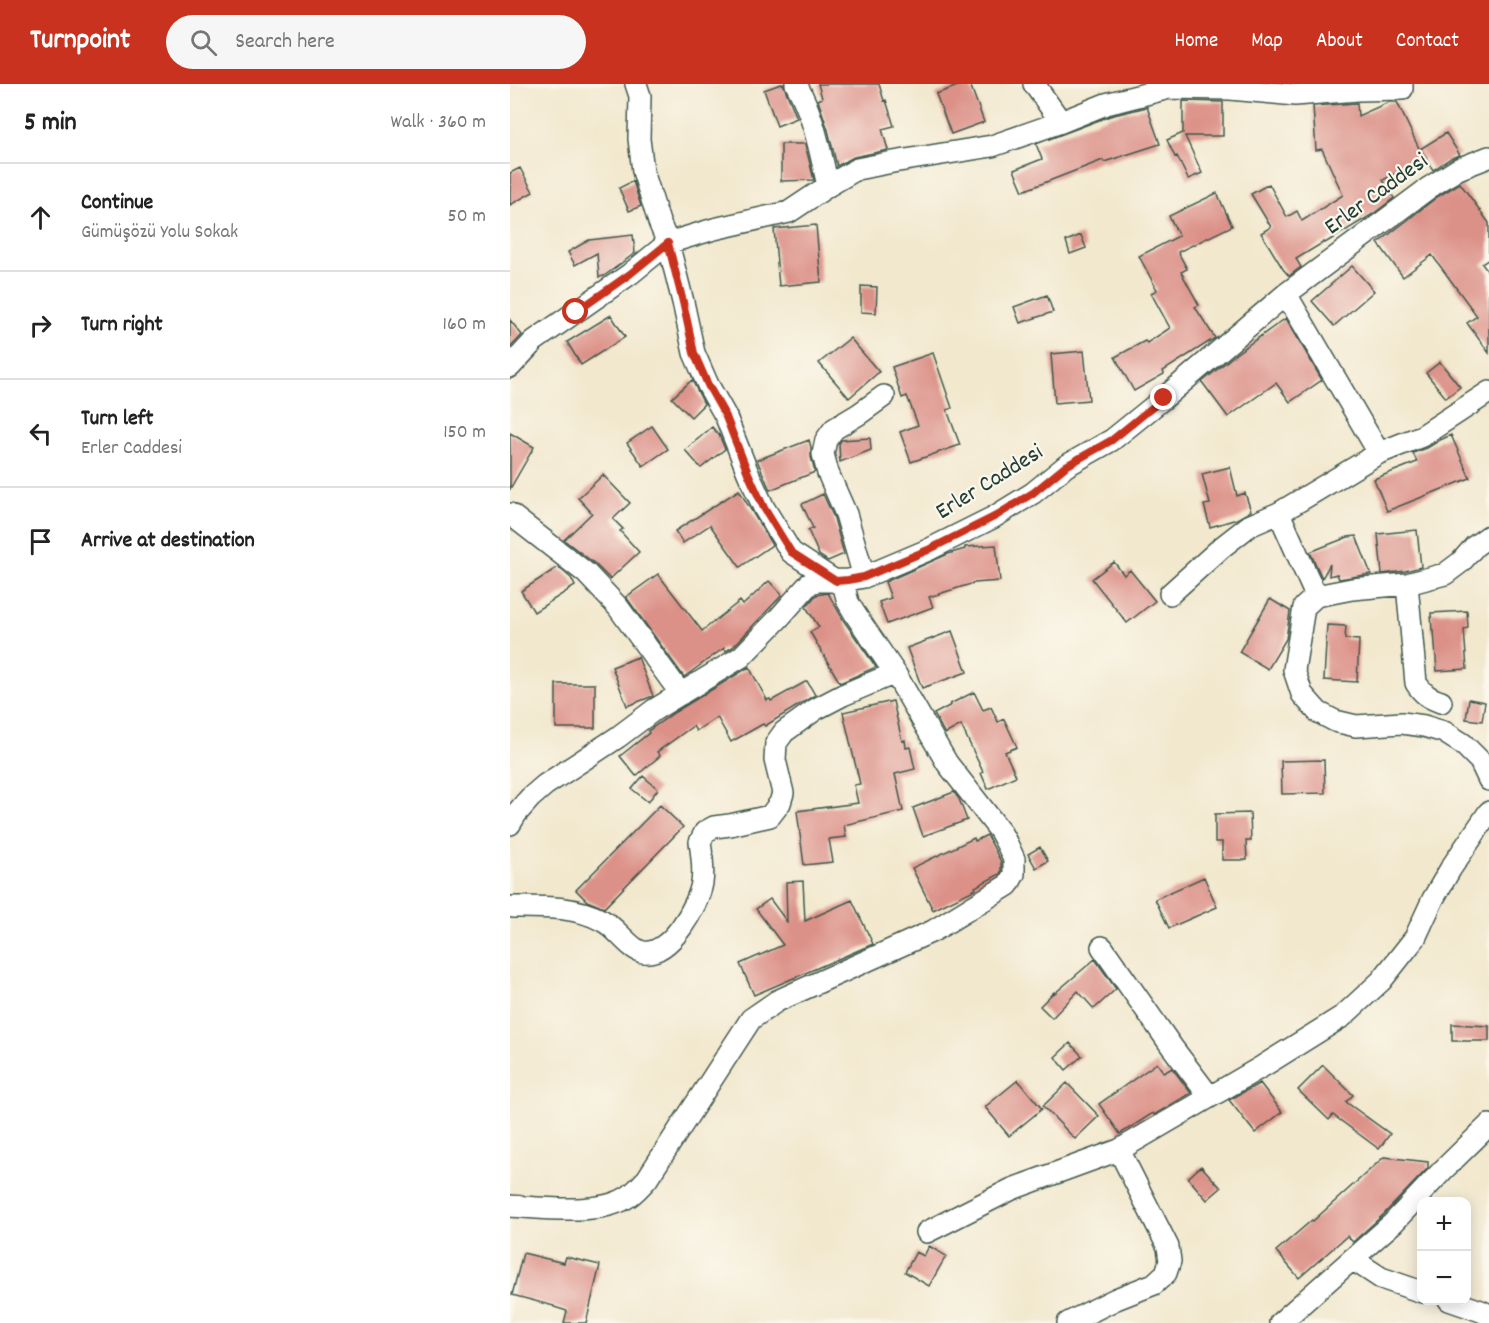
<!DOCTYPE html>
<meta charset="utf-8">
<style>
body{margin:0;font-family:Dekko,sans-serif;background:#f6f6f6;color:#222}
.controls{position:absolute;right:18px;bottom:18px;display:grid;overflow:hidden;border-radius:12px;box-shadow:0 3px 15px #0003}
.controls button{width:54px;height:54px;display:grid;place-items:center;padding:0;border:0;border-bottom:2px solid #e0e0e0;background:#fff;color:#222;font:30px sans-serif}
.stop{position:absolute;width:18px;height:18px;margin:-14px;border:4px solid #c8321e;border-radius:50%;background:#fff}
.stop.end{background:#c8321e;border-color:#fff;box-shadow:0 2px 6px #0008}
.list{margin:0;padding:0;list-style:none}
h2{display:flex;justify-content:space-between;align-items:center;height:78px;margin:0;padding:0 24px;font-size:26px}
h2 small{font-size:20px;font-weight:400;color:#767676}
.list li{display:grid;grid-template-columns:39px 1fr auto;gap:18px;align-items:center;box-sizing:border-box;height:108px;padding:0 24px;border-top:2px solid #e0e0e0}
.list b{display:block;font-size:22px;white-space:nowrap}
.list p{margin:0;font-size:20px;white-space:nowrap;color:#767676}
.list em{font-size:20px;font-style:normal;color:#767676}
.icon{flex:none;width:33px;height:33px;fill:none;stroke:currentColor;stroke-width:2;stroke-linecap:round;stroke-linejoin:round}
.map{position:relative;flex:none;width:979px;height:1239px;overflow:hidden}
header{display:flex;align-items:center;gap:36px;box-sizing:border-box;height:84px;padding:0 30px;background:#c8321e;color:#fff}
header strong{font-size:28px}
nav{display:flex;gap:33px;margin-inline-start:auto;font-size:21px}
.search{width:420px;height:54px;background:#f6f6f6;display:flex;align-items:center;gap:15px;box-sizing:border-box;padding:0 21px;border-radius:33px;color:#767676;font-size:22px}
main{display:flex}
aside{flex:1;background:#fff}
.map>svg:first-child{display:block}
.building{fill:#dc9188}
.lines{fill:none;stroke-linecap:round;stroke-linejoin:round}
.minor-casing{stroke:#3f574b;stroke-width:24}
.minor{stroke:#fff;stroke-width:21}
.route{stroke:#c8321e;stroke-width:8}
.labels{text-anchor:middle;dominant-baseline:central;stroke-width:4.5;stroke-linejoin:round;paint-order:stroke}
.street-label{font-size:24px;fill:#1f3d34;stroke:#fbf7ec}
</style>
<header>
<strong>Turnpoint</strong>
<div class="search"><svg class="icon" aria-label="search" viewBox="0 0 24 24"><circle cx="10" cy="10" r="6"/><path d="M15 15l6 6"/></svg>Search here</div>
<nav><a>Home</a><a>Map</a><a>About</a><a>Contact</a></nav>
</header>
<main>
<aside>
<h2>5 min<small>Walk · 360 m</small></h2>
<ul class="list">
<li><svg class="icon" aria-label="ahead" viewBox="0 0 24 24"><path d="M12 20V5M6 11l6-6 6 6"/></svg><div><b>Continue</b><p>Gümüşözü Yolu Sokak</p></div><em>50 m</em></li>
<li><svg class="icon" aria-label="right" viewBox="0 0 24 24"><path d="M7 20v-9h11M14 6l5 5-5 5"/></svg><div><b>Turn right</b></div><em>160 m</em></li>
<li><svg class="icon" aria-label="left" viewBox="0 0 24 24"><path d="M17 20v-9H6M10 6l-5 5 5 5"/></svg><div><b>Turn left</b><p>Erler Caddesi</p></div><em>150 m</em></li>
<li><svg class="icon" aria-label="arrive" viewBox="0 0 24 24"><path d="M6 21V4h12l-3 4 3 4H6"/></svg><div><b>Arrive at destination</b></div></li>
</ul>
</aside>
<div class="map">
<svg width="979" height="1239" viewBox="0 0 979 1239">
<rect width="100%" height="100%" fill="#fbf7ec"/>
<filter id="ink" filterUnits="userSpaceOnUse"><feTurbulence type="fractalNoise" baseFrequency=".0167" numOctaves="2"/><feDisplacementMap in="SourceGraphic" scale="12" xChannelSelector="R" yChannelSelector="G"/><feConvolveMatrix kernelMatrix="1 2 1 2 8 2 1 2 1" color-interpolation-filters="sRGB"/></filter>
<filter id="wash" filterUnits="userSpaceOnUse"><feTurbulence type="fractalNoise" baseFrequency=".008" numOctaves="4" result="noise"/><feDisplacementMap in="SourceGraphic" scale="24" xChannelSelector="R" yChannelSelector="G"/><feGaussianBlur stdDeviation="1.35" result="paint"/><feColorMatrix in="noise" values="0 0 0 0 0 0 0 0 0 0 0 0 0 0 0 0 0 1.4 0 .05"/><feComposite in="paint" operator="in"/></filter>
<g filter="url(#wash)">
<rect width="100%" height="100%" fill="#f2e8ce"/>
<g id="blocks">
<!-- building -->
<path class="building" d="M271,0h2l14,34 -20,8 -13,-36z
M308,0h61l5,17 2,-1 8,26 -12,3 6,21 -34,7 -17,9 -9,-36 -10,-30 4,-2z
M453,0h7l14,38 -33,12 -15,-40z
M673,17l40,1v34h-38l17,37 -14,6 -11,-23 -2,1 -8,-17 16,-7z
M879,18h8l27,57 -41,21 11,18 -21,16 -48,29 -1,-1 -28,17 5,8 -12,9 -6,-7 -22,-36 10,-6 -20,-33 18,-10 18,33 10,-6 5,10 41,-26 -21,-46 -6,1 -3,-44 44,-3 1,13z
M637,23l13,37 -56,18 -1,-2 -80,31 -9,-21 28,-11 -6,-15 74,-28z
M936,49l14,22 -9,3 -18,12 -13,-21z
M271,60h24l9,36 -33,1z
M10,84l13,24 -23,13v-32z
M123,97l8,25 -12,5 -10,-23z
M950,99l29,40v36l-7,5 7,9v80l-22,-30 10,-7 -45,-61 -29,22 -25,-34 59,-46z
M707,109l15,33 -54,26 9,17 -6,3 18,33 -4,2 20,31 -52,33 1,3 -30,17 -19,-34 30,-16 2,2 23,-15 -19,-35 6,-3 -18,-34 40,-20 -10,-20z
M306,141l5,57 -42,4 -5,-57z
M123,151l2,18 -31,23 -5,1 -2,-24 -22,12 -7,-13 21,-12z
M571,151l5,13 -16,6 -4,-13z
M842,182l22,25 -40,35 -22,-25z
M351,202l16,1 -1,26 -15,-1z
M537,211l6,17 -33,11 -6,-16z
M101,231l14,22 -44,28 -14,-23z
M776,234l36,62 -32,22 -14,-19 -48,34 -26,-35 35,-29z
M0,236l12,15 -12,13z
M340,254l29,34 -30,26 -30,-35z
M574,267l5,49 -34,3 -4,-49z
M423,269l19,55 -5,2 13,35 -49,17 -11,-30 18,-7 -11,-29 -5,2 -10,-31z
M930,278l20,25 -14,11 -20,-25z
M182,296l12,24 -13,13 -19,-19z
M142,342l16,23 -25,17 -16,-23z
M202,343l7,8 6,14 -24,19 -16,-18z
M0,349l24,14 -24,42z
M941,351l19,43 -83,33 -13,-32 43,-17 -4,-9 14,-5 13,-8z
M360,354l1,12 -31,12 -1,-18 2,-4z
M299,356l2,7v10l4,15 -45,18 -13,-30z
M720,383l7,29 8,-3 6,18 -14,8 -27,8 -6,-22 6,-1 -8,-30z
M93,391l27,28 -17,16 10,10 -3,2 19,21 -29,27 -16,-16 -30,-23 28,-27 -14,-15z
M229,406l33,55 -32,22 -30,-42 -27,18 -8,-12z
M313,410l11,24 10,36 -16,7 -9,-6 -11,-25 5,-2 -11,-24z
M907,446l4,37 -16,4 -23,3 -4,-40z
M846,452l15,38 -32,5 -2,-5 -8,2 1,-12 -8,14 -12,-26 38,-15z
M486,461l4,36 -26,2 -45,14 4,10 -46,17 -8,-22 12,-4 -6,-16 63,-28 17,-5v-2z
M604,478l10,13 6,-5 25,31 -28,22 -35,-44z
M48,483l13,11 4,8 -41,26 -13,-21z
M148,490l44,57 38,-30 3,4 26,-24 13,14 -49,52 -7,4 -2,-3 -40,29 -58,-80z
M318,509l16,28 32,46 -36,16 -30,-51 9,-5 -13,-20 10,-12z
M760,515l20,12 -4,28 -18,30 -29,-17z
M957,527l1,17 -4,1 3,40 -30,2 -3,-40h-2l-1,-18z
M817,541l19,1 -1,13 14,1 -2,42 -33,-2z
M442,547l15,41 -45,16 -15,-40z
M128,573l15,39 -26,10 -15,-39z
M239,583l18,33 3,-1 1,2 36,-20 8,14 -50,31 -2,-2 -32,18 -14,-25 -21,14 -3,-5 -36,26 3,4 -24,20 -16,-20 29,-23 -1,-2 27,-19z
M46,600h39v44h-39z
M464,608l9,18 8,-3 7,15 6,-3 13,28 -12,5 11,24 -28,13 -7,-16 2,-1 -22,-47 -16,9 -11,-20 17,-9 -1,-1z
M959,615l16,3 -3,19 -16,-2z
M383,617l9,40 3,-1 1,8 4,-1 5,22 -20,5 8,37 -59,14 2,12 -17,2 4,23 -29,3 -7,-54 61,-8 -4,-18 6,-1 -17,-72z
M814,676l1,33 -43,1 -1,-33z
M133,692l15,13 -10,13 -16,-13z
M444,708l5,7 8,21 -44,16 -10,-28z
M150,721l23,22 -79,81 -17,-7 -11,-11z
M740,729l1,28h-5l1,19h-25v-18h-7v-28z
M477,751l14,27v9l-1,3 -25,13 1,2 -43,21 -21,-42 62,-30 1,3z
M530,763l8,14 -12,7 -8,-14z
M694,793l13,30 -48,21 -14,-29z
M293,797l2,40 47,-21 21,44 -119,51 -14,-31 43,-19 -27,-36 14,-10 17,23 -1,-40z
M585,875l21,30 -22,20 -16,-18 -26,27 -12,-12 14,-14 1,1z
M942,940l37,2v15h-37z
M560,959l12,13 -16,14 -11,-13z
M647,979l7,10 8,-5 19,25 -37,22 -1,-2 -33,21 -21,-30z
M813,981l30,30 -7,7 44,32 -11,15 -46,-34 -4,5 -31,-30z
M508,996l24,29 -33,27 -24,-29z
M557,999l32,33 -24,23 -32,-33z
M750,999l22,29 -27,21 -26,-33z
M874,1073l44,5v6l-44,46 -31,28 -6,-6 -48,42 -23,-27 36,-31 1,1z
M691,1082l20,22 -14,12 -19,-22z
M419,1162l17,10 -17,30 -24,-14 11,-20 8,4z
M13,1169l41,10 2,-6 34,8 -14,58h-22l3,-12 -13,-4v-1l-42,-11z"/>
</g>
</g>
<g filter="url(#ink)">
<use href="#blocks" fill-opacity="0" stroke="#3f574b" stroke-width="1.5"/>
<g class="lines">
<!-- minor casing -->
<g class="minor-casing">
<path id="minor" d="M286,0c18,32 24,67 32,102
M524,0l27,38
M776,210l93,159
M0,283l24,-26 96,-67 38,-31 46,-14 75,-17 39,-26 29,-17 36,-7 99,-16 69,-24 45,-18 63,-16 61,1 65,6 63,-5 44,-1v-5
M769,429l37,83
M0,430l76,59 32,34 63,87
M979,452l-14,10 -14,16 -16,12 -38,10 -55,5 -36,7 -12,11 -10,63 8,24 16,18 17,9 21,5 46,-3 22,3 20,6 19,12 17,17 9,19
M354,493l-18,-63 -18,-41 -5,-19 3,-14 8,-11 25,-15 25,-18
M897,500l9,99c7,11 13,15 25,19
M660,510l52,-47 27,-21 30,-13 100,-60 43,-17 67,-44
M0,740l6,-10 14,-16 15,-13 73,-48 36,-27 87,-53 37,-38 31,-35 8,-3 31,-1 16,-3 64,-27 66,-33 39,-24 33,-27 46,-26 52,-42 122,-104 144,-107 28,-18 31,-12
M3,823c30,0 63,-1 90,14 13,6 27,29 40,31 27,4 55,-46 59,-69 2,-13 0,-28 -2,-41l5,-10 9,-5 16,-2 40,-9 10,-13 3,-10 -8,-33 1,-17 8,-11 32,-23 27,-14 52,-22
M592,863l70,100 37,49
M0,1122c32,2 89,9 116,-8 8,-4 15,-13 21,-19l104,-160 26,-18 156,-70 75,-46 6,-11v-15l-6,-13 -8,-15 -53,-68 -52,-90 -40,-59 -7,-12 -4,-15 -53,-35 -27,-44 -16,-35 -22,-56 -18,-32 -14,-32 -11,-51 -15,-59 -9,-21 -16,-51 -4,-32 1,-43 -4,-12
M417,1148l85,-43 107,-39 144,-84 80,-50 38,-35 34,-43 18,-39 18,-31 38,-56
M842,1175l29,19 41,14
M939,1216l32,11 8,4
M558,1239l48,-24 38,-15 12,-11 4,-12 -2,-14 -49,-97
M770,1239l113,-100 50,-53 46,-45"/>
</g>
<!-- minor -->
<use href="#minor" class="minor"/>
</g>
</g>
<g class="lines" filter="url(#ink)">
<!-- route -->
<path class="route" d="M66,228l54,-38 38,-31 15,59 11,51 14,32 18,32 22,56 16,35 27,44 45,29 12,-1 16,-3 64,-27 66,-33 39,-24 33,-27 46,-26 52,-42"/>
</g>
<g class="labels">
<!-- street labels -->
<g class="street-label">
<text transform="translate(867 111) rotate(-36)">Erler Caddesi</text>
<text transform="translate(480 399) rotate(-32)">Erler Caddesi</text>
</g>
</g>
</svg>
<div class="controls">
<button>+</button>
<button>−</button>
</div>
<div class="stop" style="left:66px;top:228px"></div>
<div class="stop end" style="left:654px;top:314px"></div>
</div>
</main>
